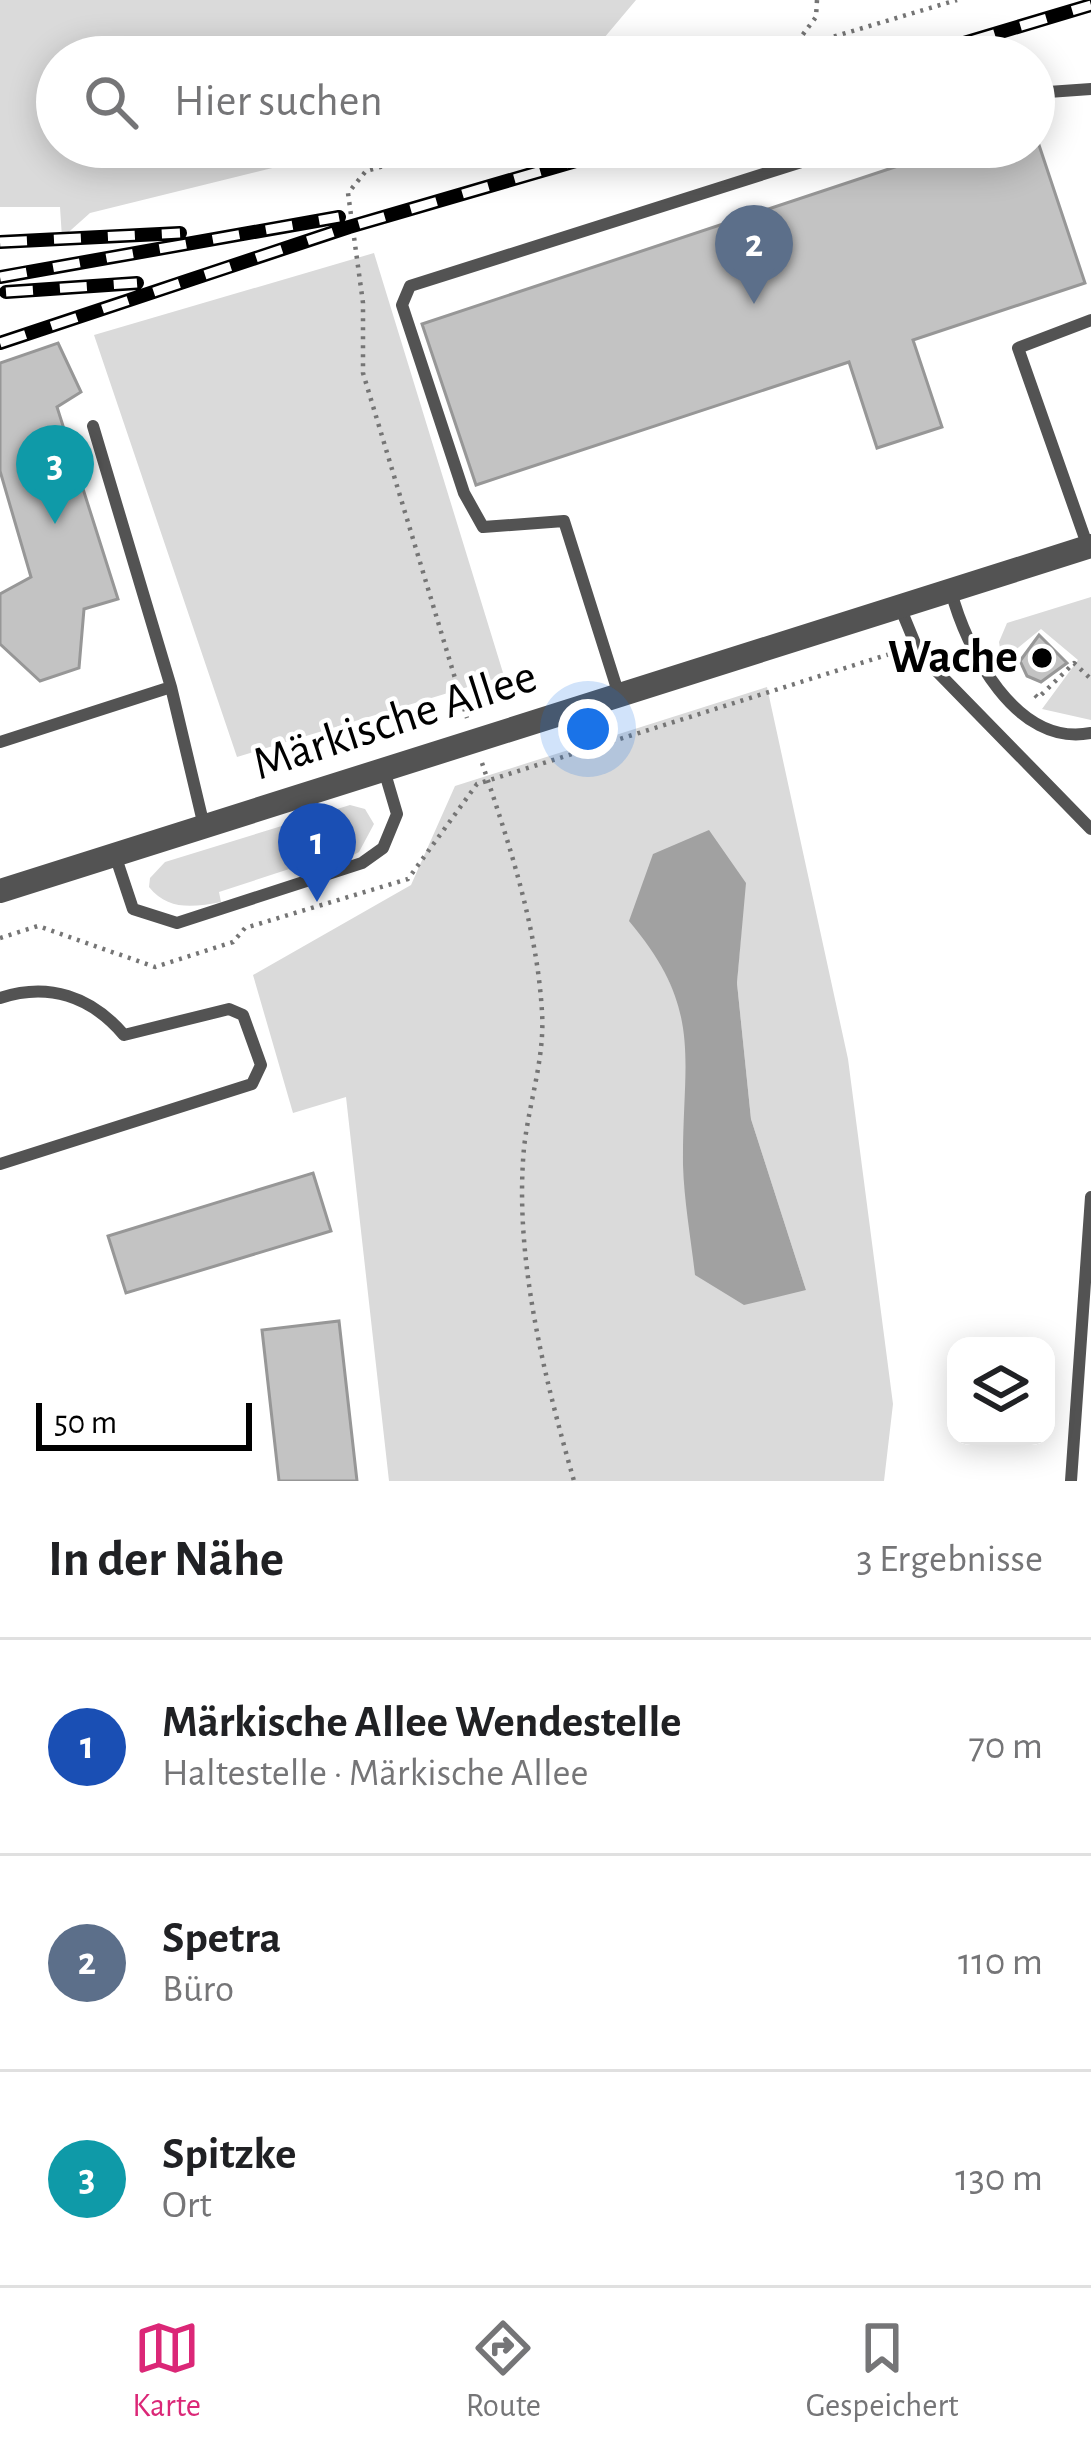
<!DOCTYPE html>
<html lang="de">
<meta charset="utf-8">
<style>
body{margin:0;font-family:"Alegreya Sans",sans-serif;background:#f6f6f6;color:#202124}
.controls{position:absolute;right:36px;bottom:36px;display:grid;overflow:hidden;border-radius:24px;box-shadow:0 6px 30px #0003}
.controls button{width:108px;height:108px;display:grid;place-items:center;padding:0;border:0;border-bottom:3px solid #e0e0e0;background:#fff;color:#202124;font:60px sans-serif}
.scale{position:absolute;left:36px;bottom:30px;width:216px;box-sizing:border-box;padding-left:12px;border:6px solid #000;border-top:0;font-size:33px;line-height:42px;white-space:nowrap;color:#000;-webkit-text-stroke:9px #fff;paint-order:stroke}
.you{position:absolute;left:588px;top:729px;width:42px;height:42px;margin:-30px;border:9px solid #fff;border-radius:50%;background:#1a73e8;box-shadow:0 0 0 18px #1a73e833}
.badge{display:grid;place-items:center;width:78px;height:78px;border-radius:50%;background:#db2777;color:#fff;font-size:39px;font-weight:700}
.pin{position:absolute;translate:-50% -99px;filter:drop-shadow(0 3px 6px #0008)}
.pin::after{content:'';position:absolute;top:63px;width:42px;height:36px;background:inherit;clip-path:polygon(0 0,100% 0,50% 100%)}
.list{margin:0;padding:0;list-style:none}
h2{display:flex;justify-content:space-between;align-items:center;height:156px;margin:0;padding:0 48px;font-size:51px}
h2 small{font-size:39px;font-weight:400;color:#757577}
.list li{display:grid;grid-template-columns:78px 1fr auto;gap:36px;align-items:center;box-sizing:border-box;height:216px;padding:0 48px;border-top:3px solid #e0e0e0}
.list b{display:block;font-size:45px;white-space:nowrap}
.list p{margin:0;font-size:39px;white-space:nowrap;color:#757577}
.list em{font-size:39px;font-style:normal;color:#757577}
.icon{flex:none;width:66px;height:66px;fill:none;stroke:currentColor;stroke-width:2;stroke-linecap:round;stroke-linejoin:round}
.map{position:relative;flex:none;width:1091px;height:1481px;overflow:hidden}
.search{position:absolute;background:#fff;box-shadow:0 6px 30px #0003;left:36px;right:36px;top:36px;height:132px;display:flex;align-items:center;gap:30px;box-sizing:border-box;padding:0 42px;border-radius:66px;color:#757577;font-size:45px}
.sheet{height:804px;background:#fff}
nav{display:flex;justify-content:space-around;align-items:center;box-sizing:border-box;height:168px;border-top:3px solid #e0e0e0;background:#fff;font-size:33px;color:#757577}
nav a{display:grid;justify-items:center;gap:6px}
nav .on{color:#db2777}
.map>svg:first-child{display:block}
.green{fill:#dadada;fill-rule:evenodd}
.water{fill:#a1a1a1}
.building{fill:#c3c3c3;stroke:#979797;stroke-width:3}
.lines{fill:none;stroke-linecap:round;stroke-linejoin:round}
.path{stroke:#757575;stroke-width:4.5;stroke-dasharray:3 6;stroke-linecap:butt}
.service{stroke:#535353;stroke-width:12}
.tertiary{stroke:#535353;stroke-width:24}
.rail-casing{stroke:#000;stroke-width:14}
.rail{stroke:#fff;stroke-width:9;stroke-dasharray:27;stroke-linecap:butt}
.poi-dot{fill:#000;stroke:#fff;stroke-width:4.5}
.labels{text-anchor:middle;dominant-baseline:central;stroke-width:9;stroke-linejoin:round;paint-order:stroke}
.poi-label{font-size:48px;font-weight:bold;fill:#000;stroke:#fff;text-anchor:end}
.street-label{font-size:48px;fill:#000;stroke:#fff}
</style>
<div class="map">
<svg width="1091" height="1481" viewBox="0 0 1091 1481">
<rect width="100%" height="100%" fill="#fff"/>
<!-- green -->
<path class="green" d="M0,0h636l-48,57h-531v90h301l-268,66 -28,25 -2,-31h-60z
M374,253l130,423 -267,81 -143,-422z
M1091,597v123l-49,-11 36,-49 -37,-31 -39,32 -3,-19 8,-19z
M767,687l81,372 45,345 -9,77h-495l-43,-384 -53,16 -40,-138 158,-90 44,-99zM745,883l-8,100 14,136 55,171 -117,-222 -6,-58 -28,-58z
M350,805l15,4 9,15 -15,28 -23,12 -4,-9 -113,37 2,10c-27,5 -53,9 -72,-15l1,-9 15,-16z"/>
<!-- water -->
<path class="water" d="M709,830l37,53 -9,100 14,136 55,171 -62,15 -49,-30c-4,-36 -11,-74 -12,-110 -1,-107 22,-154 -54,-244l24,-67z"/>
<!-- building -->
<path class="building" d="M1034,130l51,153 -172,57 29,87 -65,21 -28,-86 -373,123 -54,-161 533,-177h79z
M58,343l23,49 -24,15 61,192 -34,10 -5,59 -39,13 -40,-37v-50l31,-17 -31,-106v-108z
M1039,635l28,28 -26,19 -14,-6 -7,-15z
M313,1173l18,58 -205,62 -18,-57z
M339,1321l18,160h-78l-17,-151z"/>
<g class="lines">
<!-- path -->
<path class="path" d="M792,49l24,-32 1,-17
M765,57l192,-57
M451,147l-85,24 -18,22 15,110v70l104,345
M1035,695l3,3 36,-35 17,16
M482,763c27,80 55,164 60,249 3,46 -13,90 -18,136 -10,109 20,228 50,333
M0,938l38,-12 117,41 78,-25 12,-14 163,-49 69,-95 419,-132"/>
<!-- service -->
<path class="service" d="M1034,93l57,-4
M93,426l78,261
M1088,547l-70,-199 73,-28
M951,591c15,58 65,157 140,142
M900,607l19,46 172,176
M619,695l-55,-174 -81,6 -19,-34 -62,-188 8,-19 439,-139
M0,742l171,-55 33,139
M115,855l18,54 44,14 185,-60 21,-15 14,-34 -13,-44
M0,998c48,-16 91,-2 124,37l105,-26 14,6 18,50 -9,19 -252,80
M1071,1481l20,-284"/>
<!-- tertiary -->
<path class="tertiary" d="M0,891l1091,-345"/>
<!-- rail casing -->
<g class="rail-casing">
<path id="rail" d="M917,57l174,-52
M0,242l180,-9
M0,277l339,-60
M6,292l131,-9
M0,343l349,-116 275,-80"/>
</g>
<!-- rail -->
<use href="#rail" class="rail"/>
</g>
<!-- markers -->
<circle class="poi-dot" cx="1042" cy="658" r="12"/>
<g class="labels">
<!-- poi labels -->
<g class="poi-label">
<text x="1018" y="658">Wache</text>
</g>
<!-- street labels -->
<g class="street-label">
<text transform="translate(395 721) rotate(-18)">Märkische Allee</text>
</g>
</g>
</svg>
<div class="controls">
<button><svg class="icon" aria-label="layers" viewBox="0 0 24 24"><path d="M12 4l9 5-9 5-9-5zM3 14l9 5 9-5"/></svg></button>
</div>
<div class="scale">50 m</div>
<div class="you"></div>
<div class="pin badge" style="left:317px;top:902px;background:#1a4fb4">1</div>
<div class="pin badge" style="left:754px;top:304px;background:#5c6f8a">2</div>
<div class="pin badge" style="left:55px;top:524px;background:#0f9aa8">3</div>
<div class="search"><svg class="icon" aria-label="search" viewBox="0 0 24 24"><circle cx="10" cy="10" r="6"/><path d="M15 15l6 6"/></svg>Hier suchen</div>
</div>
<section class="sheet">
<h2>In der Nähe<small>3 Ergebnisse</small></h2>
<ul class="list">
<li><span class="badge" style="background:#1a4fb4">1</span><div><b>Märkische Allee Wendestelle</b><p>Haltestelle · Märkische Allee</p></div><em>70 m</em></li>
<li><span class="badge" style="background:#5c6f8a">2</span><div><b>Spetra</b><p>Büro</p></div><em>110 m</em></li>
<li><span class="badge" style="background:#0f9aa8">3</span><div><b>Spitzke</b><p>Ort</p></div><em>130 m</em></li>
</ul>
</section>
<nav>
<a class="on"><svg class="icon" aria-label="map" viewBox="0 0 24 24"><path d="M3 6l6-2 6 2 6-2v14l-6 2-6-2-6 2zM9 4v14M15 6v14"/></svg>Karte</a>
<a><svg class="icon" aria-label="directions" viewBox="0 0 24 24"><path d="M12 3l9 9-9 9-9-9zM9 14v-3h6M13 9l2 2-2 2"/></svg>Route</a>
<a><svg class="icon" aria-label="saved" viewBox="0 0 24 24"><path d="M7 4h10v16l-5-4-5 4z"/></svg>Gespeichert</a>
</nav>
